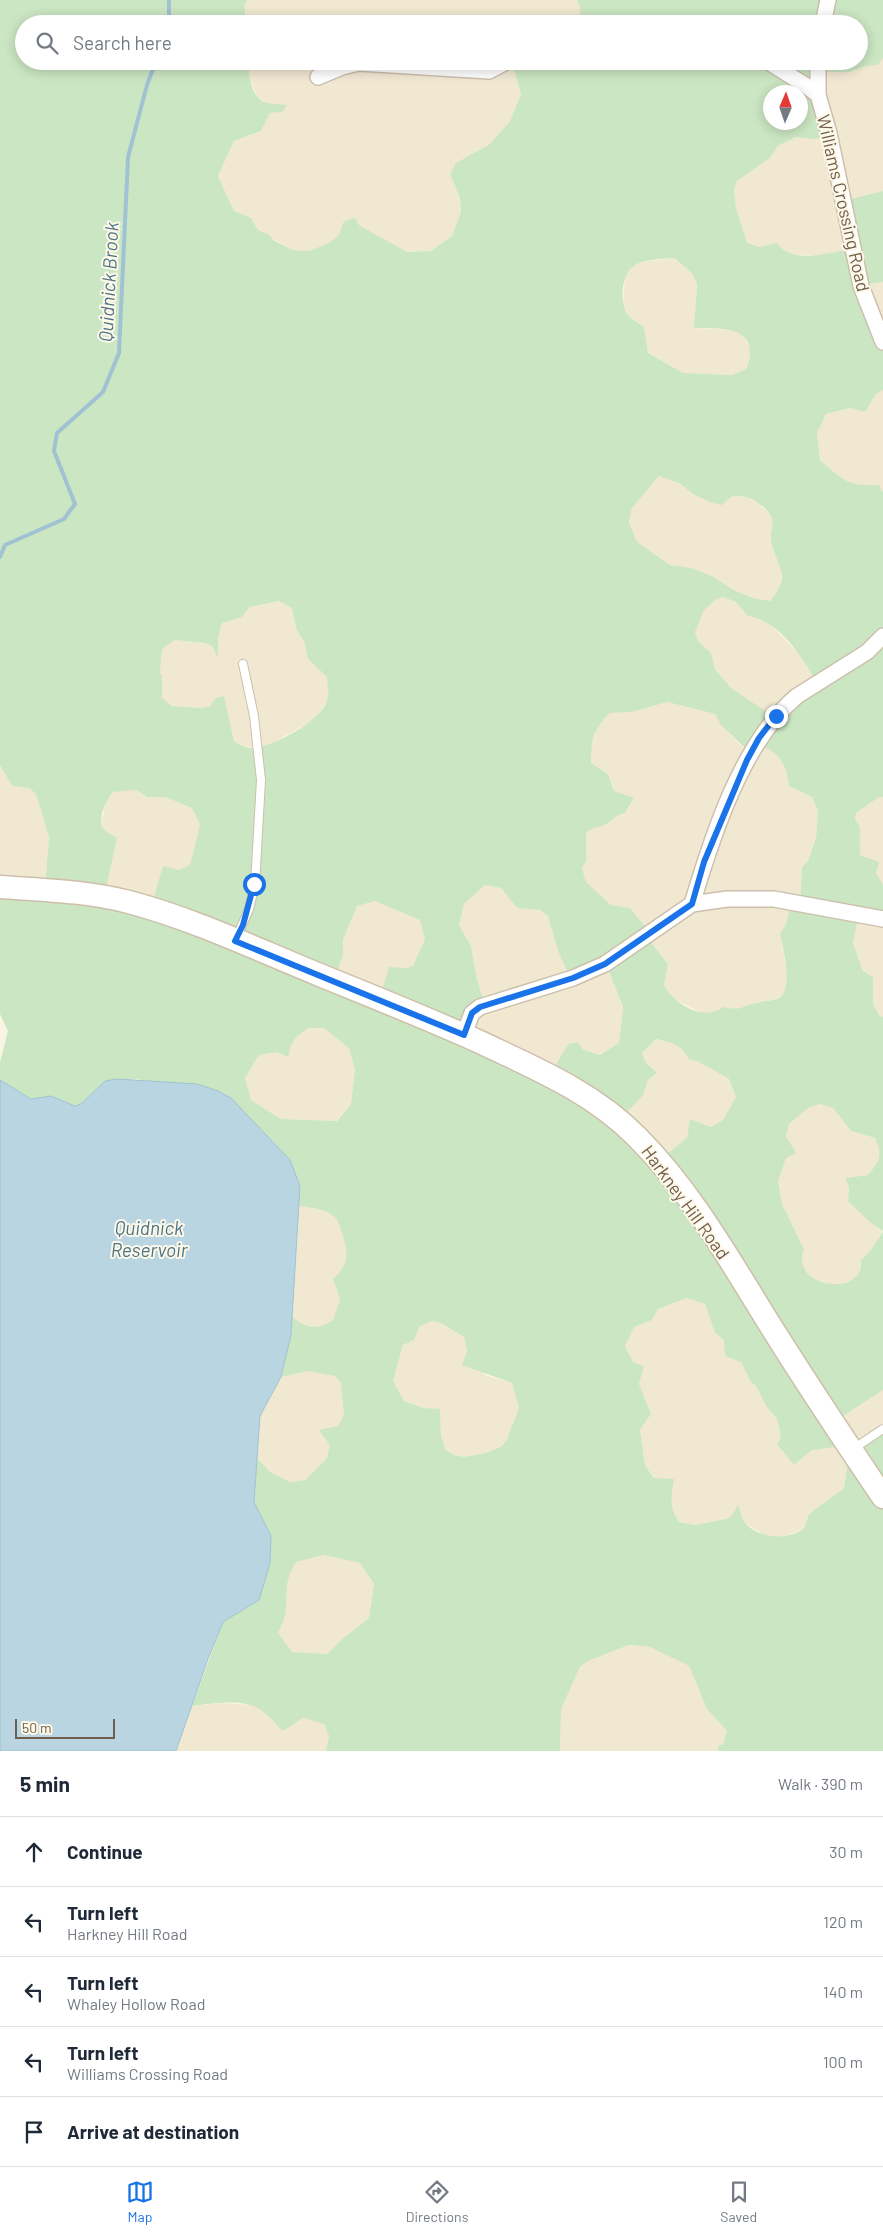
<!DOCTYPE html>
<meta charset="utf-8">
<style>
body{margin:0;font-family:Barlow,sans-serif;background:#f6f6f7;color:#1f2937}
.compass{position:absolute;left:763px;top:85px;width:45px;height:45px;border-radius:50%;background:#fff;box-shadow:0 2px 12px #0003;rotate:2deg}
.scale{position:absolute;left:15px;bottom:12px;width:100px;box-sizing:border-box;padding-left:5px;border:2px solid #6f5e4b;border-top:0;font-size:14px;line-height:18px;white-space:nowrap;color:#6f5e4b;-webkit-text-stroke:4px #fdf8e8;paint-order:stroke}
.stop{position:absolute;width:15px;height:15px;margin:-11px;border:4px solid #1a73e8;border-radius:50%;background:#fff}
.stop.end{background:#1a73e8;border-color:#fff;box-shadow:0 1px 5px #0008}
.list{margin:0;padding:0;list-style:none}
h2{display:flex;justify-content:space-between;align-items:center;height:65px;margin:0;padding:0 20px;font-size:21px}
h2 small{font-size:16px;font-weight:400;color:#747a83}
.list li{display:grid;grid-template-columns:32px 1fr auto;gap:15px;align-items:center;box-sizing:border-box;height:70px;padding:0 20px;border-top:1px solid #e0e1e3}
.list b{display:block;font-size:19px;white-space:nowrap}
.list p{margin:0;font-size:16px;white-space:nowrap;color:#747a83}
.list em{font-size:16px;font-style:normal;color:#747a83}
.icon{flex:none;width:28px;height:28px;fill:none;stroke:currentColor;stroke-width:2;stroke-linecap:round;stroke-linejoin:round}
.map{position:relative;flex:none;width:883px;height:1751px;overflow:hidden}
.search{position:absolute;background:#fff;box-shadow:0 2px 12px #0003;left:15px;right:15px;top:15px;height:55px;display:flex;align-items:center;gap:12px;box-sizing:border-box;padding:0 18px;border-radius:28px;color:#747a83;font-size:19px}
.sheet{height:415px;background:#fff}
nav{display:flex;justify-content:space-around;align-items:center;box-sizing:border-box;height:70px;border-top:1px solid #e0e1e3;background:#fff;font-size:14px;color:#747a83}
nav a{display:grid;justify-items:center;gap:2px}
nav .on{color:#1a73e8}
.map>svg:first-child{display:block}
.residential{fill:#f1e8d2}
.green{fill:#cbe6c3;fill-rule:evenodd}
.water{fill:#b9d5e1;stroke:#a0c2d2}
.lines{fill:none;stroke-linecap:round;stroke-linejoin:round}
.stream{stroke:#a0c2d2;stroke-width:4}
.service-casing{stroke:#ccc0ad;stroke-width:10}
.minor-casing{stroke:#ccc0ad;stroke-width:18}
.secondary-casing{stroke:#cdbfa9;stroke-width:25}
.service{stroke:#fff;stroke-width:8}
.minor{stroke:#fff;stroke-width:15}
.secondary{stroke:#fff;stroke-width:22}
.route{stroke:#1a73e8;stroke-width:6}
.labels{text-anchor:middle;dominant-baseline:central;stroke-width:4;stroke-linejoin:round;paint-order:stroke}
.street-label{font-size:18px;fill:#6f5e4b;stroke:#fdf8e8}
.water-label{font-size:19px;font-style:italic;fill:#4b7488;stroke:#fdf8e8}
</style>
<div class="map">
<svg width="883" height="1751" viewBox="0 0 883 1751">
<rect width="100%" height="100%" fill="#faf5e3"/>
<!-- residential -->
<path class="residential" d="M247,0h330l3,7 -1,17h-332l-3,-20z
M883,58v133l-37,9 7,48 -34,8 -30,-2 -7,-3 -5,-8 -19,4 -11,-6 -11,-33 -2,-18 3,-9 33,-23 8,-12 18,-9 17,2 7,-67h30l15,-6 13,-1z
M249,61h267l-3,6 8,27 -11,27 -20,23 -34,19 -6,11 10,24 1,14 -9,24 -21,15 -25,1 -47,-27 -16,-2 -4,12 -10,8 -20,8 -16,-1 -35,-20 -7,-12 -17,-7 -16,-35 16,-35 27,-10 9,-18 11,-1 6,-7 -21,-2 -9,-7 -9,-22z
M673,258l19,15 5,11 -3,44 42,2 8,6 7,16 -5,17 -14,6 -49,-2 -35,-20 -4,-25 -17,-14 -4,-11 2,-26 7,-11 9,-4z
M883,282v62l-20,-59z
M883,390v102l-4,-7 -23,1 -12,-6 -24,-20 -3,-27 9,-19 24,-6 15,4 11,-18z
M659,476l20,7 14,11 36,4 11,-3 16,7 13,11 4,8 -3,18 12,30 -1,20 -11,12 -17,-3 -19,-8 -22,-14 -20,-8 -22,-3 -33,-23 -8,-20 3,-14z
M723,597l13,5 12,14 12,2 12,8 28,29 18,29 -40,36 -47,-32 -16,-19 -4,-16 -13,-12 -3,-9 9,-22 11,-10z
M279,601l13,7 4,20 9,16 3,15 19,18 2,21 -15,22 -40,22 -17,6 -15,-2 -8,-5 -10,-45 -14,10 -8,2 -30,-2 -10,-7v-24h-2l2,-26 13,-9 30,3 7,3 6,11v-19l4,-15 20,-6 8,-10z
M667,702l48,12 6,11 22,23 14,-4 15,5 15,19 2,18 23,11 6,14 -2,27 -8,23 -6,6 -2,36 -9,1 -5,20 -6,10 7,39 -1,17 -7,8 -27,6 -12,6 -17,-3 -8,5 -12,2 -32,-17 -7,-12 4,-21 -20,-26 -31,-30 -6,-3 -25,-23 -4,-14 4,-7v-28l7,-7 10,-1 13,-10 9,-2 9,-14 -20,-8 -6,-17 -17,-11v-17l7,-21 12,-12 22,-1z
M0,765l12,21 17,2 7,6 13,43 -4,50 -45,-1z
M137,789l10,8h18l27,11 8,17 -10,40 -11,5 -28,38 -49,-12 1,-68 -1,-6 3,-17 8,-13z
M879,797h4v88l-7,-12 -16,-18v-28l-5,-9 1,-5z
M485,885l16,3 16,20 23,2 8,5 10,36 50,18 15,38 -4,36 -19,12 -18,-6 -30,25 -88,-39 22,-30 -9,-25 -6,-34 -12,-21 5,-21z
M375,901l45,18 5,20 -12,27 -7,2 -26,29 -44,-24 7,-17v-16l13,-34z
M858,918h25v99l-4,-1 -6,-12v-27l-10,-6 -10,-28z
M309,1028h15l26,20 5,21 -4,35 -15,17 -55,-2 -30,-19 -6,-22 14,-23 31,-8 5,-10z
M656,1039l19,4 9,7 5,10 8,1 32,18 7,19 -13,22 -12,7 -21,-8 -3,19 -25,20 -42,-38 23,-25 5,-15 9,-6 -11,-11 -4,-10z
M819,1104l14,4 18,23 24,7 6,12 -2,11 -11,14 -23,3 4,10 -1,13 35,31 -13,19 -9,9 -1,12 -5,8 -19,6 -22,-6 -11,-13 -2,-12 3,-6 -22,-45 -4,-23 8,-23v-22l3,-12 19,-16z
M299,1206l19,3 15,6 4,4 11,29 -5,23 -10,8 7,20 -7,22 -17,6 -12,-1 -12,-9z
M687,1298l18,6 10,29 9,7 17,22 10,20 5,4 10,20 11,13 4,19 13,27 18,-15 24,-3 1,-27 46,-30v38l-33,19 -6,41 -35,26 -2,8 -6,8 -19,7 -18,-2 -19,-12 -15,-5 -35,7 -16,-3 -5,-6 -4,-18 -25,-33 -5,-35 11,-16 -12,-30 5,-16 -11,-6 -8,-16 2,-6 7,-13 18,-7 6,-11z
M432,1321l9,2 23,14 3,15 18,23 27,8 7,25 -12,31 -5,7 -16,7 -22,4 -10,-2 -8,-5 -5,-14 -1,-26 -16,-2 -20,-7 -11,-20 10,-36 11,-5 6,-14z
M308,1371l28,5 5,7 4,32 -7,11 -11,32 -22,22 -15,2 -20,-10 -13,-14 3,-42 21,-39z
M324,1555l36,8 14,21 -5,34 -28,22 -14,14 -35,-2 -14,-19 7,-17v-29l4,-14 7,-11z
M629,1645l21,2 39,19 18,43 20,22 -4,13 -5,2v5h-158l1,-42 19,-42 8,-6z
M223,1703l29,2 10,5 21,21 20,-13 21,6 5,12 -2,12 -1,3h-150l16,-45z"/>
<!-- green -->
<path class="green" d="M0,0h247l-3,5 3,19h-223v37h225c-1,14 2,37 18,42 6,1 14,1 20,2l-5,7 -12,1 -9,18 -27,10 -16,35 16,35 17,7 7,12 11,5 6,6 18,9 16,1 20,-8 10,-8 4,-12 4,-3 8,-2 4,7 48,27 24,-1 21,-15 9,-24 -1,-14 -10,-24 6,-11 34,-19 20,-23 11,-27 -8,-27 3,-6h343v-37h-280l1,-17 -3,-7h306v58l-5,7 -13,1 -15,6h-31l13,64 -19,3 -17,-2 -18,9 -8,12 -33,23 -3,9 2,18 11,34 11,5 19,-4c14,22 54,10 76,5l-7,-48 37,-9v91l-20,3 20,59v46l-7,4 -11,18 -15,-4 -24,6 -9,19 3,27c25,21 26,26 59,25l4,7v305h-4l-23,16 -1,5 5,9v28l19,7 -3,11 7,12v33h-25l-5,25 10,28 10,6v27l6,11 4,2v214l-12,-8 -23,-22 1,-13 -4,-10 23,-3c12,-15 15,-19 7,-37l-24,-7 -18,-23 -14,-4 -11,4 -19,16 -3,12 10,17 -10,5 -8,23 4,23 22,45c-15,39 61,50 57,11l9,-9 13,-19v158l-46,30 -1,27 -24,3 -18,15 -17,-21 4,-6 -4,-19 -11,-13 -10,-20 -5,-4 -10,-20 -16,-6 -1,-16 -9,-7 -10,-29 -18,-6 -29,11 -6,11 -18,7 -9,19 8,16 11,5 -5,17 12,30 -11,16 5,35 9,13 20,1c-3,16 -5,29 5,43l16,3 35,-7 8,-13c2,5 4,14 7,18 13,15 40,17 55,8 6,-4 7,-11 9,-17l35,-26 6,-41 33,-19v323h-165v-5l5,-2 4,-13 -20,-22 -18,-43 -39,-19 -21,-2 -41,16 -8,6 -19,42 -1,42h-234l3,-15 -5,-12 -21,-6 -20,13c-8,-7 -15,-17 -24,-22 -18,-11 -47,-5 -67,-3l31,-84 36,-22 12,-64 -17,-34 3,-44 13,14 20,10 15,-2 22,-22 3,-13 -11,-15 19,-4 6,-11 -3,-32 -6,-7 -27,-5 -27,6 10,-42 1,-18c16,12 24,13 41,3l7,-21 -7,-20c22,-19 12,-37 4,-60 -9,-10 -26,-11 -38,-13l1,-20 -161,-107 -34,2 -24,23 -6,2 -24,-10 -20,3 -31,-19v-18l8,-31 -8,-17v-128l45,1 4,-50 -13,-43 -7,-6 -17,-2 -12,-21zM770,92h30v30h-30zM674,258l18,15 5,11 -3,44c20,1 56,-4 56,25 0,4 -2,11 -4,16l-14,6 -49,-2 -35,-20 -4,-26c-6,-4 -15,-9 -18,-15 -6,-12 -5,-39 9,-47 10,-6 26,-6 39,-7zM659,476l20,7 14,11 17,8 12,3c3,-3 6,-6 9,-8 14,-5 36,8 41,22 2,7 -3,15 -1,22 6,28 22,33 -1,60l-17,-3 -19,-8 -22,-14 -20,-8 -22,-3 -33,-23 -8,-20 3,-14zM723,597l13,5 12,14c33,5 54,42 70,68l-41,35 -46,-31 -16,-19 -4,-16 -13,-12 -3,-9 9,-22 11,-10zM279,601l13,7 4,20 9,16 3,15 19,18c0,6 2,14 1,20 -3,22 -49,46 -69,50 -9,3 -18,-1 -25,-6l-10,-45 -8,2 -6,8 -8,2 -30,-2 -10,-8v-23l-2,-1 2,-25 13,-9 30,3 7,3 6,12v-20l4,-15 20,-6 8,-10zM667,702l48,12 6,11 30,29 6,-10c23,8 29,19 32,42l23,11 6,14 -2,27 -8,23 -6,6 -2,36 -9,1 -5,20 -6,10c3,15 14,54 -1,64 -6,3 -17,3 -23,5 -18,4 -12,8 -33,4 -20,15 -49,-3 -59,-22l4,-21 -20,-26 3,-4 -21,-26 -19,-3 -25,-23 -4,-14 4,-7v-28c7,-6 11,-5 18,-8 8,-4 11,-10 21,-12l9,-15 -20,-7 -6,-17 -17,-11c0,-23 2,-34 19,-50l22,-1zM137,790l10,7h18l27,11 8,17 -10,40 -11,5 -16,-4 -12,41 -46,-14 12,-55c-4,-3 -11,-6 -14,-10 -6,-11 4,-28 10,-36zM485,885l16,3 16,20 23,2 8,6 10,35 14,30 36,-12 15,38 -4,36 -19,12 -18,-6 -4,-7 -10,2 -17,30 -86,-39 21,-29 -9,-26 -6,-34 -12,-21 5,-21zM375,901l45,19 5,19 -12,27 -7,2 -17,-1 -9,30 -44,-24 7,-17v-16l14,-34zM309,1028h15l25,20 6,21 -4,35 -14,17 -56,-2 -30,-19 -6,-22 14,-23 18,-3 12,5c1,-16 7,-21 20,-29zM656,1039c16,3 26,6 33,21l8,1 32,18 7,18 -13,23 -12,7 -21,-8 -3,19 -25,20 -42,-38 23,-25 5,-15 9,-7 -11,-10 -4,-10zM432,1321l9,2 23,14 3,15 -5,13 50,18 7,25 -12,31 -5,7 -16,7 -22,4 -10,-2 -8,-5 -5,-14 -1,-27 -16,-1 -20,-7 -11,-20 10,-36 11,-5 6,-14zM324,1555l36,8 14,21 -5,34 -28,22 -14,14 -35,-2 -14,-19c2,-5 6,-12 7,-18 4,-24 -3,-29 11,-53z"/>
<!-- water -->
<path class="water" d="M117,1079l80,5 21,7 13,7 59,62 10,26 -9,149 -10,42 -21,39 -6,86 17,34 -1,27 -11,37 -36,22 -15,37 -32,92h-176v-671l31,19 20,-3 24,10 6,-2 24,-23z"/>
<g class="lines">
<!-- stream -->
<path class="stream" d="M169,24v-24
M0,557l5,-12 59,-26 11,-15 -21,-53 3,-18 46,-41 16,-39 9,-196 19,-72 9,-24"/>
<!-- service casing -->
<g class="service-casing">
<path id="service" d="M236,939l13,-30 6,-25 6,-104 -7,-64 -11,-52
M853,1449l30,-20"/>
</g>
<!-- minor casing -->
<g class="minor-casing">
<path id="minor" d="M823,24l5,-24
M767,61l38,24 13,10
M818,61v34l11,38 32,153 22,56
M318,77l24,-10 17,-4 130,8 19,-10
M692,904c20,-67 50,-162 105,-208l70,-44 16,-16
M464,1035l8,-22 8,-6 93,-29 32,-14 87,-60 35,-5h47l109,20"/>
</g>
<!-- secondary casing -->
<g class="secondary-casing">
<path id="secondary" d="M0,887c43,3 87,4 129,15 64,17 125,46 186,71 56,23 112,45 167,70 55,26 112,50 155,94 57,57 97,131 140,199 34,54 70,108 106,161"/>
</g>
<!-- service -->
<use href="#service" class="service"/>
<!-- minor -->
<use href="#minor" class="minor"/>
<!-- secondary -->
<use href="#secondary" class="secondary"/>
</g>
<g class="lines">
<!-- route -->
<path class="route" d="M254,884l-11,41 -8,16 229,94 8,-22 8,-6 93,-29 32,-14 87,-60 12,-42 43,-102 12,-22 17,-22"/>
</g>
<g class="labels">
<!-- street labels -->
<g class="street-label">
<text transform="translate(844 203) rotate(77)">Williams Crossing Road</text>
<text transform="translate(686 1202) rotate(54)">Harkney Hill Road</text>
</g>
<!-- water labels -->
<g class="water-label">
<text transform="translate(108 282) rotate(-87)">Quidnick Brook</text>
<text x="149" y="1227">Quidnick<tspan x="149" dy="22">Reservoir</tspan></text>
</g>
</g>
</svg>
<svg class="compass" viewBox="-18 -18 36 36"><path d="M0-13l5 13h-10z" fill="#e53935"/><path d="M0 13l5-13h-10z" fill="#747a83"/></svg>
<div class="scale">50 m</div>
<div class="stop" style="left:254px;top:884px"></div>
<div class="stop end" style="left:776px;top:716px"></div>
<div class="search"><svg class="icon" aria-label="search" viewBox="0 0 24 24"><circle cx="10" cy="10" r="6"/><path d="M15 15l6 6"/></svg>Search here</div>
</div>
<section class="sheet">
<h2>5 min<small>Walk · 390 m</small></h2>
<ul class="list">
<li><svg class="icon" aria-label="ahead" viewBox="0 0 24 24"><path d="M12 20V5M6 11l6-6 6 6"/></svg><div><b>Continue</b></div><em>30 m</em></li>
<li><svg class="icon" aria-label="left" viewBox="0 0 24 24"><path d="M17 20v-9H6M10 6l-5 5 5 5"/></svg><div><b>Turn left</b><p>Harkney Hill Road</p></div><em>120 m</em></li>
<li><svg class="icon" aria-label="left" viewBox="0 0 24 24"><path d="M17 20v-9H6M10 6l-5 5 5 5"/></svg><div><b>Turn left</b><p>Whaley Hollow Road</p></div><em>140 m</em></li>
<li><svg class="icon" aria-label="left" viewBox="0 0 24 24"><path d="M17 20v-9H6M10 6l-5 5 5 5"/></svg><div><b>Turn left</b><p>Williams Crossing Road</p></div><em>100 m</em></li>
<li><svg class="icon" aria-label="arrive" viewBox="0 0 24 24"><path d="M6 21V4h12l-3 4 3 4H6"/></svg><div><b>Arrive at destination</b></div></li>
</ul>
</section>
<nav>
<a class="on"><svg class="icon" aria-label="map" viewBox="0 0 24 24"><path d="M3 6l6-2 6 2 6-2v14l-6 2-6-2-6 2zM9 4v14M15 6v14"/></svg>Map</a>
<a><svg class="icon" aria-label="directions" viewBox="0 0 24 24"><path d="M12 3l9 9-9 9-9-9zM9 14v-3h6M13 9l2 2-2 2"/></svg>Directions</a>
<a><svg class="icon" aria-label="saved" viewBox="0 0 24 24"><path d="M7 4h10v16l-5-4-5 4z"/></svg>Saved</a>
</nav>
